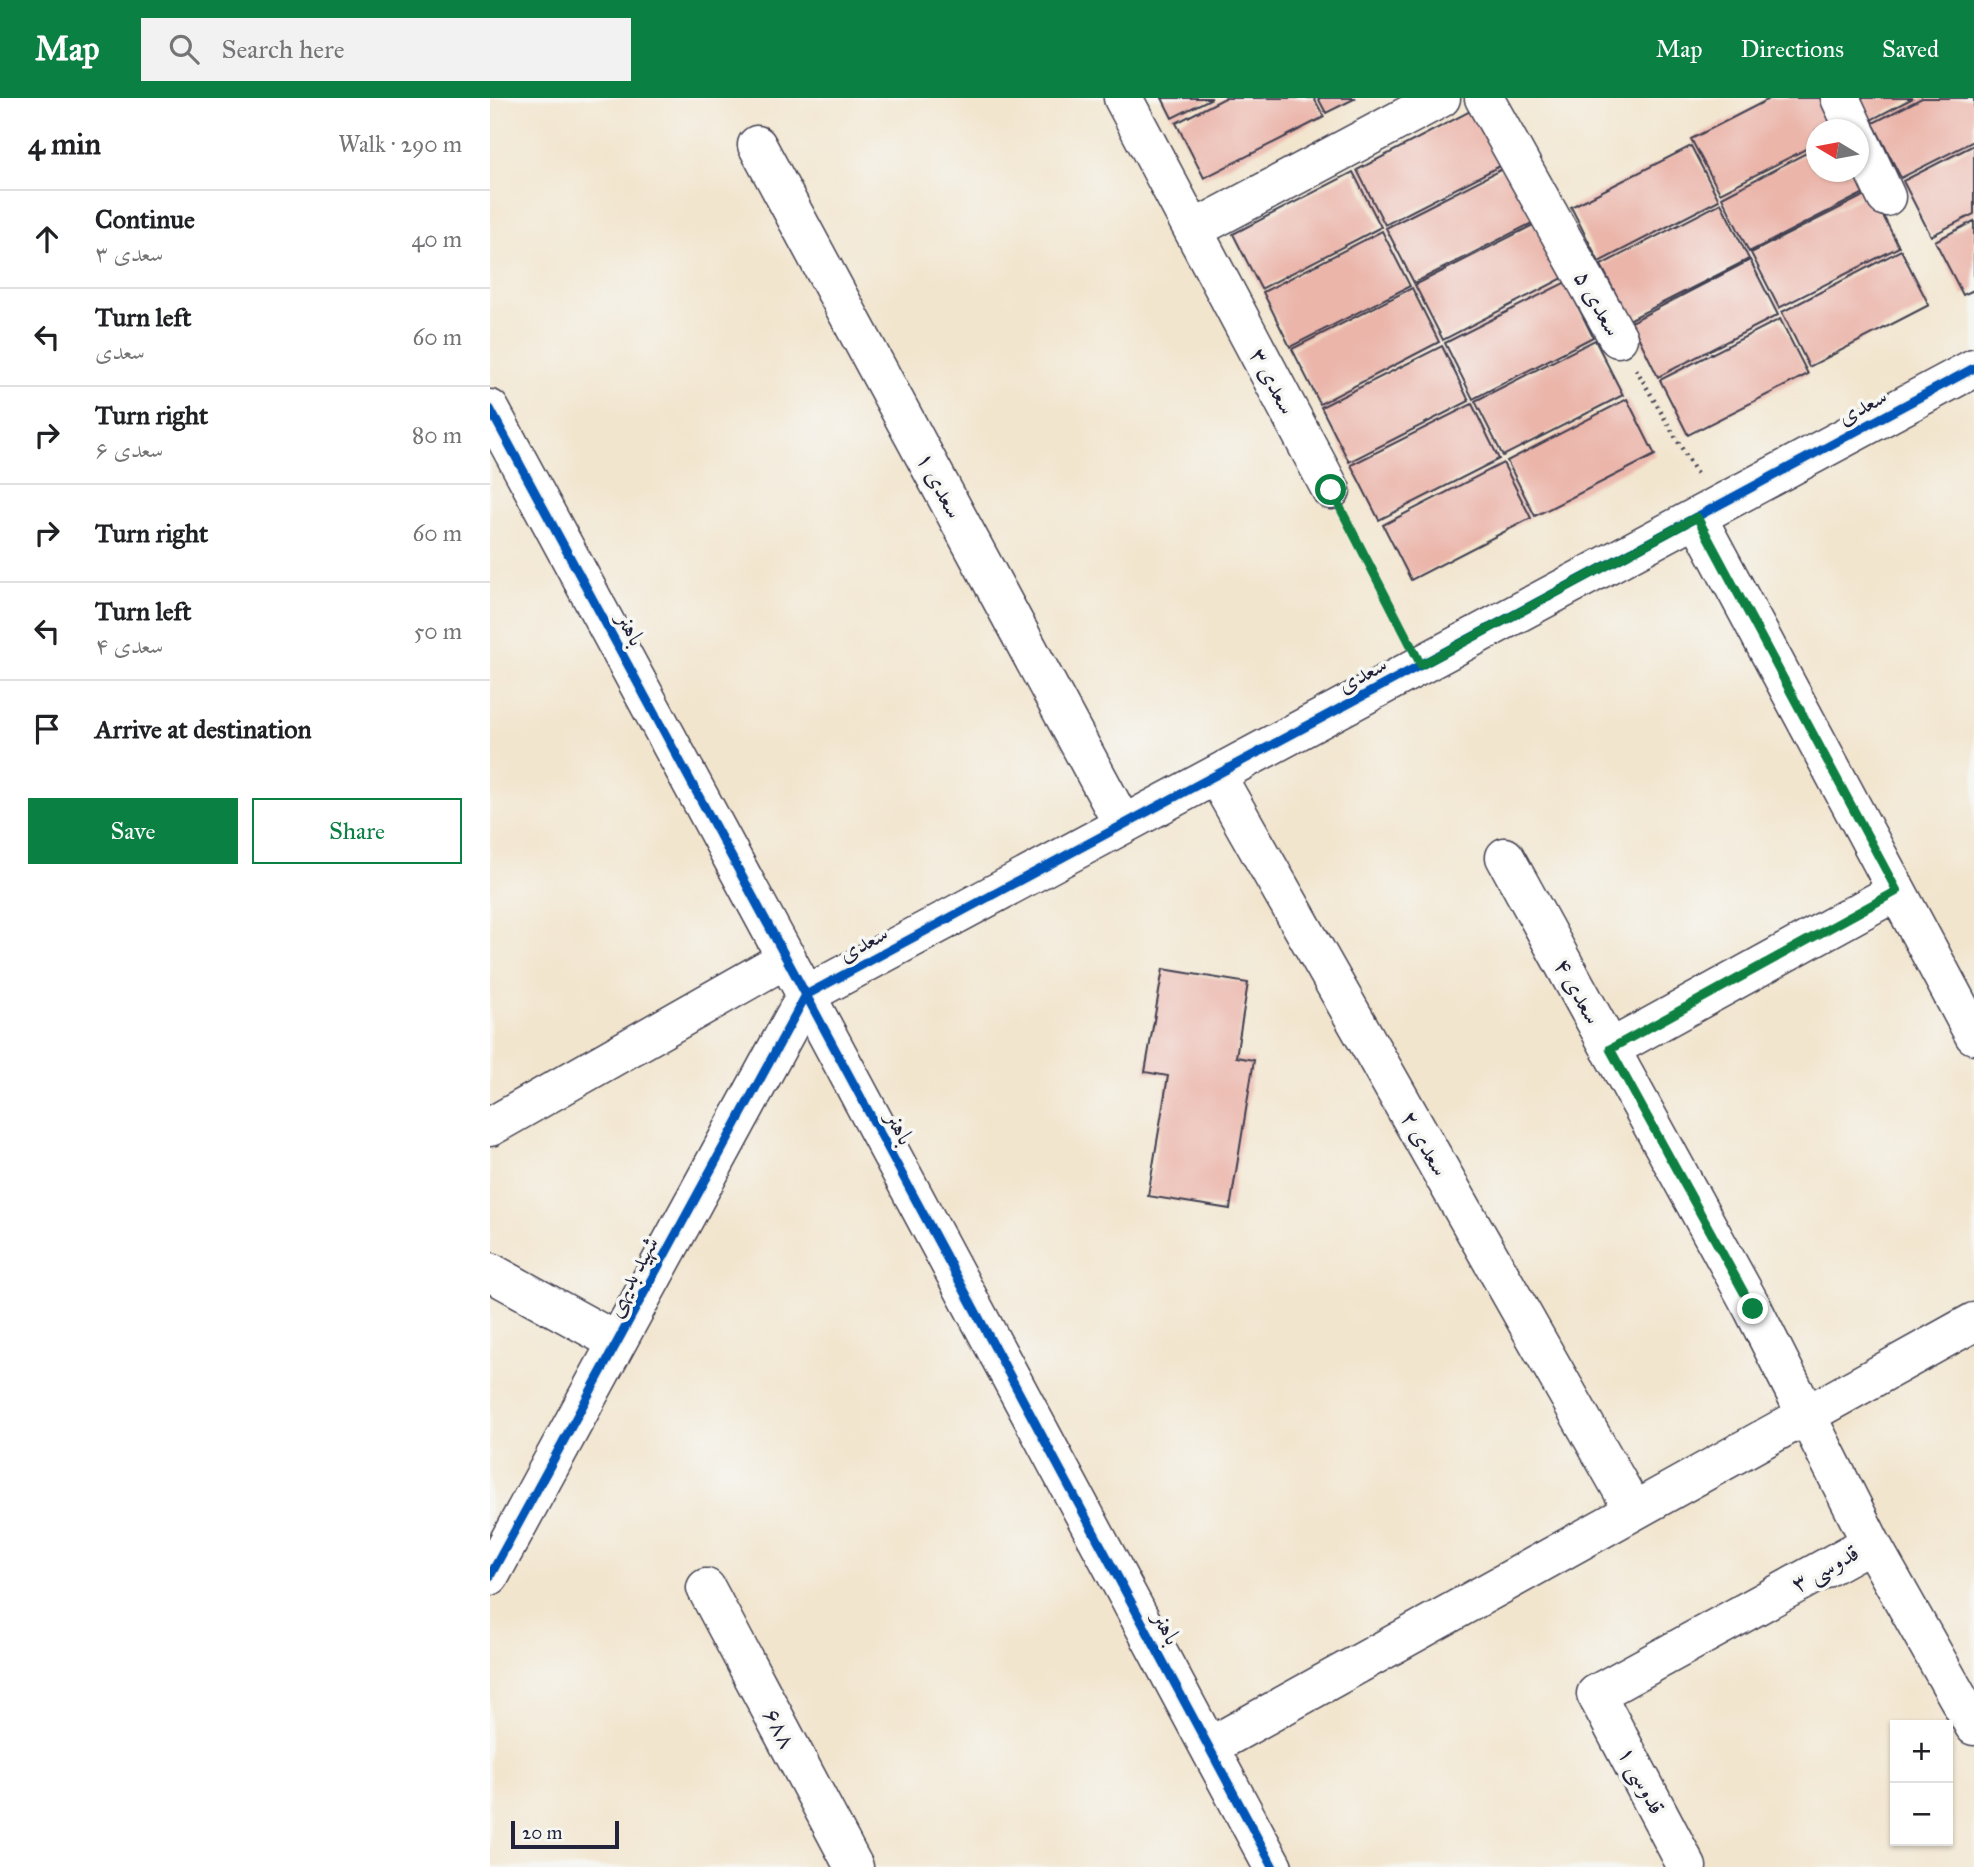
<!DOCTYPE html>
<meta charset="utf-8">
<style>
body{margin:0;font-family:"IM FELL Great Primer",Amiri,serif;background:#f2f2f2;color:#202124}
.controls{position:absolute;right:21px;bottom:21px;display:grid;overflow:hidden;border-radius:0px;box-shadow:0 2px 5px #0004}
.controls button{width:63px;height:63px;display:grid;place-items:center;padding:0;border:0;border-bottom:2px solid #e0e0e0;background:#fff;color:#202124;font:35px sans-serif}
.compass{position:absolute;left:1316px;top:21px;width:63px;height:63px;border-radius:50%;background:#fff;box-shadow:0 2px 5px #0004;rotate:280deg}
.scale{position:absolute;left:21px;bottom:18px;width:108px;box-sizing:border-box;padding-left:7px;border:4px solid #22223b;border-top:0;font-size:19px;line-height:24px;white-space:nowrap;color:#22223b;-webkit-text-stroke:5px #f6f6f2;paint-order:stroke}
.stop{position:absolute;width:21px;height:21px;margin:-16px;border:5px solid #0b8043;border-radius:50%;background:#fff}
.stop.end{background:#0b8043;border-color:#fff;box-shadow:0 2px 7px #0008}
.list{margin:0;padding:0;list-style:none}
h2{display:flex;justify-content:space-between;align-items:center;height:91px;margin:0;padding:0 28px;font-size:30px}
h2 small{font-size:23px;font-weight:400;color:#757577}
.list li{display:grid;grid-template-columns:46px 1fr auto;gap:21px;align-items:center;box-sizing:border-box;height:98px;padding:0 28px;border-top:2px solid #e0e0e0}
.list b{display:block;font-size:26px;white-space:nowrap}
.list p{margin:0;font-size:23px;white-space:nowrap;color:#757577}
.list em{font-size:23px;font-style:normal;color:#757577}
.actions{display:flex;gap:14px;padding:21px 28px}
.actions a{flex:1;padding:16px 0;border:2px solid #0b8043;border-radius:0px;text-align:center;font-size:24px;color:#0b8043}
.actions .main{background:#0b8043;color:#fff}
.icon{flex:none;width:38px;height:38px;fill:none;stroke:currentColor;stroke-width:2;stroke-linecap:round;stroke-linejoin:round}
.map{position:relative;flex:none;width:1484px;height:1769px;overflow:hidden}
header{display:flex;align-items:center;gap:42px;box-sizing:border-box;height:98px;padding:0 35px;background:#0b8043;color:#fff}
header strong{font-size:33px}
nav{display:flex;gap:38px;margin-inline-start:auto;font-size:24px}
.search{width:490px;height:63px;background:#f2f2f2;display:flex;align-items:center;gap:18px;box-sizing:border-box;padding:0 24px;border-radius:0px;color:#757577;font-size:26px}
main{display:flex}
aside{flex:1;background:#fff}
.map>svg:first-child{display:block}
.building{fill:#ebb5aa}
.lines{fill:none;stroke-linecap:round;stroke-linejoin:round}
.minor-casing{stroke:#413f51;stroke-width:41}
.path{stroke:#413f51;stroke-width:4.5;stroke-dasharray:2 5;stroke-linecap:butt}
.minor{stroke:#fff;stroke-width:38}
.cycleway-casing{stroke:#f6f6f2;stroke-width:13}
.cycleway{stroke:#0057b8;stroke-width:9}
.route{stroke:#0b8043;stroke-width:9}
.labels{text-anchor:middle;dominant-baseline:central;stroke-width:7;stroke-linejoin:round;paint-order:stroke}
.street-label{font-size:24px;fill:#22223b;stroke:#f6f6f2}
</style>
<header>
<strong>Map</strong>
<div class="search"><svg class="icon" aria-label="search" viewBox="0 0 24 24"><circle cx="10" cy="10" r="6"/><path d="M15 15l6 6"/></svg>Search here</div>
<nav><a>Map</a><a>Directions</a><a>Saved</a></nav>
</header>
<main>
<aside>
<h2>4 min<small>Walk · 290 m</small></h2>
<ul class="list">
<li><svg class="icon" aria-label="ahead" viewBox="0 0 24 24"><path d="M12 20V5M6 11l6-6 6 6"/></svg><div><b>Continue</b><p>سعدی ۳</p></div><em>40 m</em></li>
<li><svg class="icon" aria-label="left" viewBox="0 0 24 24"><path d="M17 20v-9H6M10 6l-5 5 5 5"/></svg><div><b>Turn left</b><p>سعدی</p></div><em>60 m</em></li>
<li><svg class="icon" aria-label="right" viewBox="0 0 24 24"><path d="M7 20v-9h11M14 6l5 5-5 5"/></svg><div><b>Turn right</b><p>سعدی ۶</p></div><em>80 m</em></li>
<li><svg class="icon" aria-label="right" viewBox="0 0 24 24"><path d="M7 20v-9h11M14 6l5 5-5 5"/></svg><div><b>Turn right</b></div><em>60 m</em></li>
<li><svg class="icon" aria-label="left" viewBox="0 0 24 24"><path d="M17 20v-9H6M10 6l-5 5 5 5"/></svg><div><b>Turn left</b><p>سعدی ۴</p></div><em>50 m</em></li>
<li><svg class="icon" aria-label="arrive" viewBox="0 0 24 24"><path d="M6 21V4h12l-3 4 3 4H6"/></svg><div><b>Arrive at destination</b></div></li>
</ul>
<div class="actions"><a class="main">Save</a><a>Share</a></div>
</aside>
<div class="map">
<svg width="1484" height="1769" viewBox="0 0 1484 1769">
<rect width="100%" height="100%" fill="#f6f6f2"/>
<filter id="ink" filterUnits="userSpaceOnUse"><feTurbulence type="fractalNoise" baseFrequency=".0143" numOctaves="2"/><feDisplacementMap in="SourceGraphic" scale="14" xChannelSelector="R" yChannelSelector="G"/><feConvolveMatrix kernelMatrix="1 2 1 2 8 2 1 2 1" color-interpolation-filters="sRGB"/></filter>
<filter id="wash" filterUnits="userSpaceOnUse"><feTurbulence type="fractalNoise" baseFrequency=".00686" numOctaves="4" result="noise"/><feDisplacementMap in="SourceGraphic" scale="28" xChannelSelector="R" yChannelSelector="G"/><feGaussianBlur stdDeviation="1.57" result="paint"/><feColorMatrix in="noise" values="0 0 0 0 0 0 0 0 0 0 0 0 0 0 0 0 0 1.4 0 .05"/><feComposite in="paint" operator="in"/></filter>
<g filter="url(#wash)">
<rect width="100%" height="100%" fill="#f2e5ce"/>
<g id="blocks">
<!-- building -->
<path class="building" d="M672,0h50l-40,20z
M735,0h89l10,19 -120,61 -28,-55z
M828,0h38l-30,15z
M1281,0h51l16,32h-22v14l-96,49 -29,-54z
M1370,0h53l-42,22z
M1432,0h52v43l-73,37 -28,-55z
M986,10l28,56 -119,61 -28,-55z
M1484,47v69l-43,22 -28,-55z
M1201,48l28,54 -120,62 -28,-55z
M1326,50v24h44l10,18 -121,62 -27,-55z
M1016,69l28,55 -120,61 -28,-55z
M863,74l28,55 -120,62 -28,-55z
M1381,94l28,55 -120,61 -28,-55z
M1231,105l28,56 -120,61 -28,-55z
M1484,123v69l-11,5 -28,-54z
M1045,126l28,54 -120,62 -28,-55z
M892,133l28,55 -120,61 -27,-55z
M1411,152l28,55 -120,62 -27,-55z
M1260,162l28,55 -120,62 -27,-55z
M1076,184l27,55 -120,62 -28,-56z
M922,190l27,54 -119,62 -28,-55z
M1290,221l28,55 -120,61 -28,-55z
M1105,242l28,55 -120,61 -28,-55z
M952,248l27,55 -120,61 -28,-55z
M1137,301l28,56 -120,61 -28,-55z
M982,306l27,55 -120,61 -28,-55z
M1013,365l28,55 -120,62 -28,-55z
M673,871l85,14 -12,74 18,3 -24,149 -82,-13 20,-120 -23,-4z"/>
</g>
</g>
<g filter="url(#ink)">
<use href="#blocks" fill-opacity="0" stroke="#413f51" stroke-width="2"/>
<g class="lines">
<!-- minor casing -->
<g class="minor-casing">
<path id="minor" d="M633,0l208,392
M994,0l134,240
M1350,0l15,32
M1368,39l28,60
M267,47l366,680
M703,132l248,-132
M0,311l316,586 467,872
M1207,419l277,518
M726,677l418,736
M1015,759l248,452 118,234
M1120,951l287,-158
M0,1029l297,-169
M0,1174l127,70
M0,1478l316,-581 1168,-627
M216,1490l148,279
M719,1649l765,-425
M1197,1769l-91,-173 275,-151 103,183"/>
</g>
<!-- path -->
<path class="path" d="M1146,271l62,107
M857,424l57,110"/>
<!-- minor -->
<use href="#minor" class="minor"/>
<!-- cycleway casing -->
<g class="cycleway-casing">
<path id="cycleway" d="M0,311l316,586 467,872
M0,1478l316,-581 1168,-627"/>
</g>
<!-- cycleway -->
<use href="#cycleway" class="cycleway"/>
</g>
</g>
<g class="lines" filter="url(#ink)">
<!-- route -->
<path class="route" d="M841,392l90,175 276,-148 200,374 -287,158 143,260"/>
</g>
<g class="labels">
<!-- street labels -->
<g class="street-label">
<text transform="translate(1108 205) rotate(61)">سعدی ۵</text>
<text transform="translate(783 283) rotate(62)">سعدی ۳</text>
<text transform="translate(1372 308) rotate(-28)">سعدی</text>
<text transform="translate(450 387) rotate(62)">سعدی ۱</text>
<text transform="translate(141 531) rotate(62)">باهنر</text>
<text transform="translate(872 576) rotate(-28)">سعدی</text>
<text transform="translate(373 845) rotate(-28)">سعدی</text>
<text transform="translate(1088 893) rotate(61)">سعدی ۴</text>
<text transform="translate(410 1030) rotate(62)">باهنر</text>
<text transform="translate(935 1045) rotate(60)">سعدی ۲</text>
<text transform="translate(141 1178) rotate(-61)">شهید بدیهی</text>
<text transform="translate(1335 1470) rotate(-29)">قدوسی ۳</text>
<text transform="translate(677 1530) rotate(62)">باهنر</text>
<text transform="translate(290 1630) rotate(62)">۶۸۸</text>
<text transform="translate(1152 1682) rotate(62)">قدوسی ۱</text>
</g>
</g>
</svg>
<div class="controls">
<button>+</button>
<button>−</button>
</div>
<svg class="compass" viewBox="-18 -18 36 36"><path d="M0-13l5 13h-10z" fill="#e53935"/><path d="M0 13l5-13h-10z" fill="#757577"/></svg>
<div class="scale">20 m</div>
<div class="stop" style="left:841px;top:392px"></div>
<div class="stop end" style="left:1263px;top:1211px"></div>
</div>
</main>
